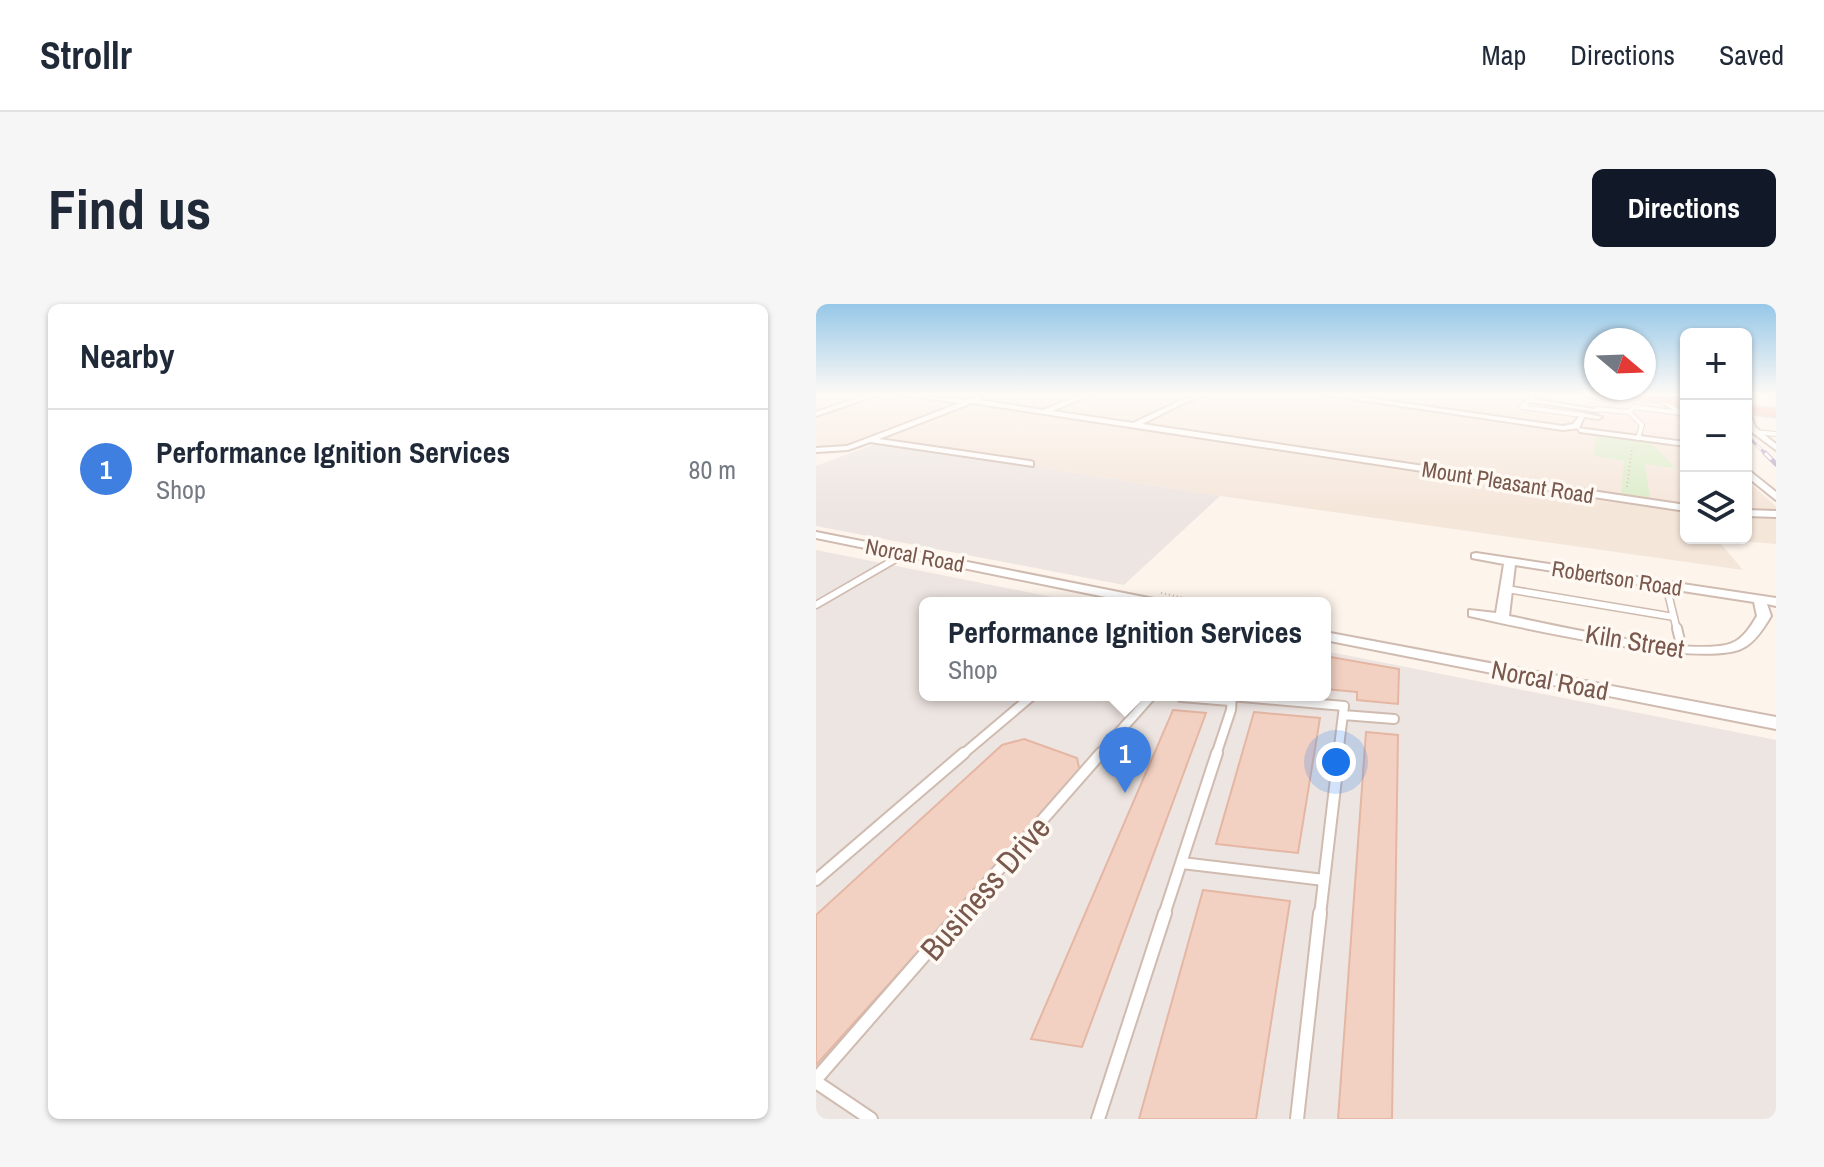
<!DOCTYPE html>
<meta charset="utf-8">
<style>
body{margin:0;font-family:"Archivo Narrow",sans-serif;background:#f6f6f7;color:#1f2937}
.controls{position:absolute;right:24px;top:24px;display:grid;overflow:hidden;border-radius:12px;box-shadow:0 2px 6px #0004}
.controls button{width:72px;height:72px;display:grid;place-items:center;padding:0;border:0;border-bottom:2px solid #e0e1e3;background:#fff;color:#1f2937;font:40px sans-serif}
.compass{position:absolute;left:768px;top:24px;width:72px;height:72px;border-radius:50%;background:#fff;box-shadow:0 2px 6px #0004;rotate:109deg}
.you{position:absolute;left:520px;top:458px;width:28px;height:28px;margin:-20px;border:6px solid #fff;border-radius:50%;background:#1a73e8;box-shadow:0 0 0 12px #1a73e833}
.badge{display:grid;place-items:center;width:52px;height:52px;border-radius:50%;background:#111827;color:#fff;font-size:26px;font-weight:700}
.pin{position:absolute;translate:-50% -66px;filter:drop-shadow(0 2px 4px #0008)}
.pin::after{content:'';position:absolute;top:42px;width:28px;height:24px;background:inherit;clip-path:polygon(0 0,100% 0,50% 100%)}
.popup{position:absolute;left:103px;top:293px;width:412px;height:104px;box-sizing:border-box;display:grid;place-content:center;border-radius:12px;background:#fff;filter:drop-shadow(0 2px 6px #0005);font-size:26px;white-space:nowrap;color:#747a83}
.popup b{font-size:30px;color:#1f2937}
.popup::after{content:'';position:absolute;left:50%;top:100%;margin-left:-16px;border:16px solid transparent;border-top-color:#fff}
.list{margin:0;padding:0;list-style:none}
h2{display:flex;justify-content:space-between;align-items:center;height:104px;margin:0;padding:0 32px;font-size:34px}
h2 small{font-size:26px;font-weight:400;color:#747a83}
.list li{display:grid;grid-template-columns:52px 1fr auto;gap:24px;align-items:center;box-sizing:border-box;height:120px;padding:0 32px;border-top:2px solid #e0e1e3}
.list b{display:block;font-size:30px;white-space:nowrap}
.list p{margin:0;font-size:26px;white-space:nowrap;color:#747a83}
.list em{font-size:26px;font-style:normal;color:#747a83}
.icon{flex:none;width:44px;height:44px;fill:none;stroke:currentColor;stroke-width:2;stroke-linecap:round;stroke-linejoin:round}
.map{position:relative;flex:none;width:960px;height:815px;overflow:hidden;border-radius:12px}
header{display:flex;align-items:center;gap:48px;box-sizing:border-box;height:112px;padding:0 40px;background:#fff;border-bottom:2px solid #e0e1e3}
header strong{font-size:38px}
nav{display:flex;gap:44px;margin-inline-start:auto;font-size:28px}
.intro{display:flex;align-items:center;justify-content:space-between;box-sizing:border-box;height:192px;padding:0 48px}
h1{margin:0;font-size:56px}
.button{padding:20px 36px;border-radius:12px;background:#111827;color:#fff;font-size:28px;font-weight:700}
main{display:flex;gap:48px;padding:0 48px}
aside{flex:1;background:#fff;border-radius:12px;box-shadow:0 2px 6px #0004}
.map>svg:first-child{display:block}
.residential{fill:#f5e6da}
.commercial{fill:#fde6e0}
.industrial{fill:#ede5e1}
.green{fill:#dbecc9}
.building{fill:#f2d1c3;stroke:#e5b6a3;stroke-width:2}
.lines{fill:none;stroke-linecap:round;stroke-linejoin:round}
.lane-far4-casing{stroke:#d0bbb0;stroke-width:6}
.lane-far3-casing{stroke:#d0bbb0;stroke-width:9}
.lane-far2-casing{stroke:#d0bbb0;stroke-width:12}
.lane-far1-casing{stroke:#d0bbb0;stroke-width:14}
.lane-casing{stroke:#d0bbb0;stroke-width:16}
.street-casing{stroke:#d0bbb0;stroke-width:4}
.highway-casing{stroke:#d9d0cd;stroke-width:4}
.path{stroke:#d8b4a5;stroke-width:2;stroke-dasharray:1 3;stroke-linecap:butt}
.lane-far4{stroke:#fff;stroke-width:4}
.lane-far3{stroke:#fff;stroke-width:6}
.lane-far2{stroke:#fff;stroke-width:8}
.lane-far1{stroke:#fff;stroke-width:10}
.lane{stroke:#fff;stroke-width:12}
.street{fill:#fff;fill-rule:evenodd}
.highway{fill:#f6b0a4;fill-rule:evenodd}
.rail-far1-casing{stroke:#b6a8c9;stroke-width:3}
.rail-casing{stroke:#b6a8c9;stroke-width:5}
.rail-far1{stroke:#fff9f3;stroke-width:2;stroke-dasharray:7;stroke-linecap:butt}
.rail{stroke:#fff9f3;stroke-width:3;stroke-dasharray:9;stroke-linecap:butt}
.labels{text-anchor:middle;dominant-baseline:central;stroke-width:7;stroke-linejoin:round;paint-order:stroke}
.far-street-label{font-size:22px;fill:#79584d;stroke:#fff9f3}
.street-label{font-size:26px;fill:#79584d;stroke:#fff9f3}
.near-street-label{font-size:32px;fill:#79584d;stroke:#fff9f3}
</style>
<header>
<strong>Strollr</strong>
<nav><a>Map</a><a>Directions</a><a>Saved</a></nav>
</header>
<div class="intro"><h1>Find us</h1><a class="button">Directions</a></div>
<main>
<aside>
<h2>Nearby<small></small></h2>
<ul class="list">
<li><span class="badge" style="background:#3f7fe0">1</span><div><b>Performance Ignition Services</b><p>Shop</p></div><em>80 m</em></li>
</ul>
</aside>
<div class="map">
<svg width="960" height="815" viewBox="0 0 960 815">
<rect width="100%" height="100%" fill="#fdf4ec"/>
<!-- residential -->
<path class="residential" d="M0,90l702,2 -8,10 65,9 -8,16 119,17v90h60v-58l30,26v38l-59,-5 26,31 -523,-74 -340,-54 -64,8z"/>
<!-- commercial -->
<path class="commercial" d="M690,90h36l-3,5 45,6 6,-11 67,6 24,20 -4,1 9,8v19l-119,-17 7,-16 -65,-9 9,-10z"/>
<!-- industrial -->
<path class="industrial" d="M64,138l340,54 -96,89 -308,-59v-60z
M0,246l266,53h-157v92h400v-44l451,89v379h-960z"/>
<!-- green -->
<path class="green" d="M781,132l54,7 24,25 -30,-4 5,34 -29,-4 3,-33 -31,-5z"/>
<!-- building -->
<path class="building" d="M509,352l74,13 -1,35 -41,-4v-8l-32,-3z
M357,406l33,3 -124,334 -51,-8z
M438,408l66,6 -22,135 -82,-9z
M550,428l32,3 -6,384h-54z
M208,435l53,19 3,14 -264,293v-150l186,-170z
M387,586l87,11 -34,218h-117z"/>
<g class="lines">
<!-- lane-far4 casing -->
<g class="lane-far4-casing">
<path id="lane-far4" d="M957,90l3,1
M713,96l-7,7 60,8
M780,105l33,3
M940,128l20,2
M822,134l4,-13 -13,-13 5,-5 47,6"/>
</g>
<!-- lane-far3 casing -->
<g class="lane-far3-casing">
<path id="lane-far3" d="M850,281l11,45
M691,285l167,28
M0,301l90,-52"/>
</g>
<!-- lane-far2 casing -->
<g class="lane-far2-casing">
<path id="lane-far2" d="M861,324l5,21
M415,392l113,10 -6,49
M365,393l49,4
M527,411l51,4
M146,451l71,-60
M283,451l53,-60
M400,451l15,-45 1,-15"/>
</g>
<!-- lane-far1 casing -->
<g class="lane-far1-casing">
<path id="lane-far1" d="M366,559l142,17
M0,576l148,-127
M143,611l142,-162
M348,611l53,-162
M504,611l19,-162"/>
</g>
<!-- lane casing -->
<g class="lane-casing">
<path id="lane" d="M0,775l145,-166
M0,778l55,37
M282,815l67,-206
M481,815l23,-206"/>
</g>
<!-- street casing -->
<g class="street-casing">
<path id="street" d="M53,90h11l-64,22v-4z
M80,90l71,6 13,-4 3,2 -3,2 63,10 40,-16h10l-41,17 81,12 51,-24 25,-5 -21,7 -46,23 544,81v6l-714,-108 -93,36 151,22 3,1v4l-163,-24 -22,8 -32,2v-4l31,-2 113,-43z
M504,90h20l223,32 10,-2 9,-11 20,4 -4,2 -14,-2 -5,11 -16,2z
M713,90h7l-3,5 67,11 -3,2 -70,-11z
M842,94h4l24,16v5l-28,-19z
M930,104l3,2 6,17 21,17v6l-27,-20z
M761,124l109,14v4l-106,-14z
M930,164l30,24v8l-30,-24z
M930,206l30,1v6l-30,-1z
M0,228l338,67 6,4h-25l-319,-65z
M660,249l300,45v8l-9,-2 4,12c-7,12 -16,26 -28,32 -40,21 -224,-21 -274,-32v-6l27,3 8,-49 -32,-6v-4zM699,261l239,37 3,14c-6,10 -14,23 -25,27 -37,15 -179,-18 -223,-27z
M509,328l451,85v12l-451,-89z"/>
</g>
<!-- highway casing -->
<g class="highway-casing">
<path id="highway" d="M805,90l65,4v8l-59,-8z
M930,101l30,4v8l-30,-4z"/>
</g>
<!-- path -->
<path class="path" d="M811,183l5,-40
M345,289l48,10"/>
<!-- lane-far4 -->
<use href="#lane-far4" class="lane-far4"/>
<!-- lane-far3 -->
<use href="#lane-far3" class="lane-far3"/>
<!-- lane-far2 -->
<use href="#lane-far2" class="lane-far2"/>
<!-- lane-far1 -->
<use href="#lane-far1" class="lane-far1"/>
<!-- lane -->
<use href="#lane" class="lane"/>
<!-- street -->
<use href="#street" class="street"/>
<!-- highway -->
<use href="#highway" class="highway"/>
<!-- rail-far1 casing -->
<g class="rail-far1-casing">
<path id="rail-far1" d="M930,131l21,20"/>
</g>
<!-- rail casing -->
<g class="rail-casing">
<path id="rail" d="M949,149l11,11"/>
</g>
<!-- rail-far1 -->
<use href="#rail-far1" class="rail-far1"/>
<!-- rail -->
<use href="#rail" class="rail"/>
</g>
<!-- sky -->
<linearGradient id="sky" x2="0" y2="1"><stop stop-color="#97c8e8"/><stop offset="0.44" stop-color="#fefaf6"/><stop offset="1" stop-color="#fefaf6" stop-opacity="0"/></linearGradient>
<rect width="960" height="205" fill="url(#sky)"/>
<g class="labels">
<!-- far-street labels -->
<g class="far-street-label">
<text transform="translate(692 178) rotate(9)">Mount Pleasant Road</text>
<text transform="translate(99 251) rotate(11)">Norcal Road</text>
<text transform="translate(801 274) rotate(9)">Robertson Road</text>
</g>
<!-- street labels -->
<g class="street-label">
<text transform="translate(819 337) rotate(9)">Kiln Street</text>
<text transform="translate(734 376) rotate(11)">Norcal Road</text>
</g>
<!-- near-street labels -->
<g class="near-street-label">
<text transform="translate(169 584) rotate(-49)">Business Drive</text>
</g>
</g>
</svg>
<div class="controls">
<button>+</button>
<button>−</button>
<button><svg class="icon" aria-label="layers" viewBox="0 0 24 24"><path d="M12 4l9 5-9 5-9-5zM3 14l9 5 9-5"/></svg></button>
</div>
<svg class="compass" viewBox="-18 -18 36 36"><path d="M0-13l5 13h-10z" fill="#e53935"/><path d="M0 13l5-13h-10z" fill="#747a83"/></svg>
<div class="you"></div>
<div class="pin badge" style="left:309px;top:489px;background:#3f7fe0">1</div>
<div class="popup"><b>Performance Ignition Services</b>Shop</div>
</div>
</main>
